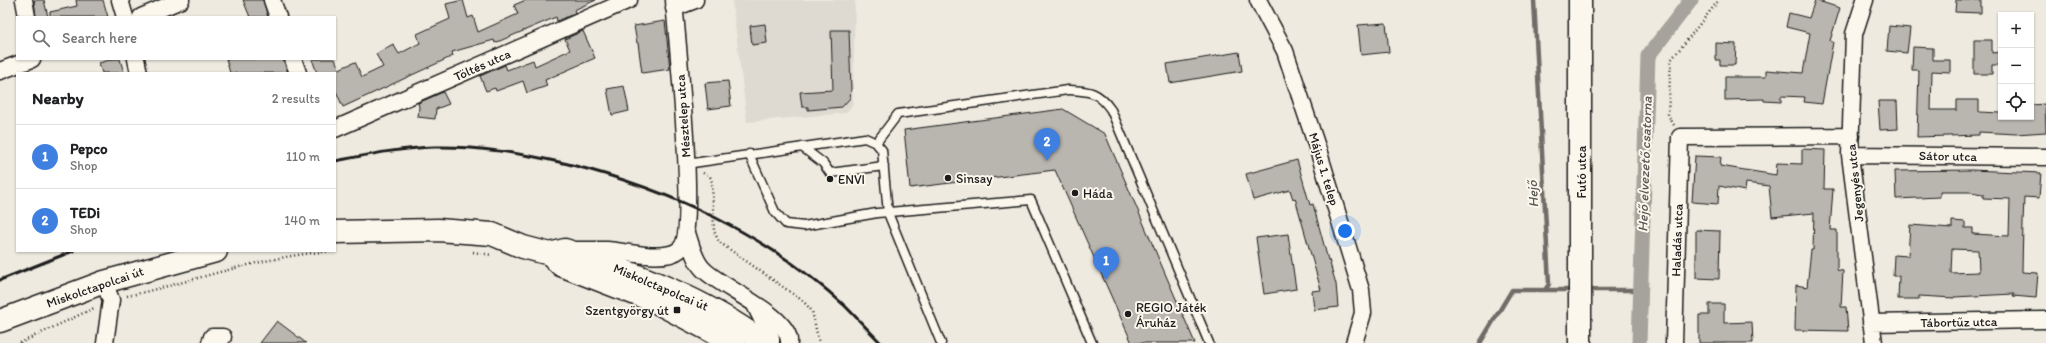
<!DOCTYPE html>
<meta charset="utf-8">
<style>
body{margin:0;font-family:Itim,sans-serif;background:#f6f6f6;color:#202124}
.controls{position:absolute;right:12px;top:12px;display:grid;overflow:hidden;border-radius:0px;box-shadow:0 1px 3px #0004}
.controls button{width:36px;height:36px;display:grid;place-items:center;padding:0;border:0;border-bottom:1px solid #e0e0e0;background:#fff;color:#202124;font:20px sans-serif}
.you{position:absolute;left:1345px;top:231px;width:14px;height:14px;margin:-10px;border:3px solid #fff;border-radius:50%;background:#1a73e8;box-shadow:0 0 0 6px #1a73e833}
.badge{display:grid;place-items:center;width:26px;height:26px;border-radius:50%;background:#ea580c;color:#fff;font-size:13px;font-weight:700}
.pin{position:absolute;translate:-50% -33px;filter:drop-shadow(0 1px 2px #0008)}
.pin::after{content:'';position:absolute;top:21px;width:14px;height:12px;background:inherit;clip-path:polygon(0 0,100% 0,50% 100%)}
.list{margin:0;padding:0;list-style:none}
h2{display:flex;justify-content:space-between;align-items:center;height:52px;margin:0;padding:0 16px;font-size:17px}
h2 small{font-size:13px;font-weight:400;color:#757577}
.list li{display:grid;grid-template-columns:26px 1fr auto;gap:12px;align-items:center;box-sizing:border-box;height:64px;padding:0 16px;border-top:1px solid #e0e0e0}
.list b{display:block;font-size:15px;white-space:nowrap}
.list p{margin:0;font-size:13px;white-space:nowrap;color:#757577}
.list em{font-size:13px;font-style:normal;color:#757577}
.icon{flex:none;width:22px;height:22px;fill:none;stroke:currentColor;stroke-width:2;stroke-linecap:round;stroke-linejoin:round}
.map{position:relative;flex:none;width:2046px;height:343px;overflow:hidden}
.search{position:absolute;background:#fff;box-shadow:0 1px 3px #0004;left:16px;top:16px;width:320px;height:44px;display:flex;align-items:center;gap:10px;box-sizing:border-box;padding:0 14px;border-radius:0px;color:#757577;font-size:15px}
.panel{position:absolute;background:#fff;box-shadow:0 1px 3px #0004;left:16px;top:72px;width:320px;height:180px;border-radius:0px}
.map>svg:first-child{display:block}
.built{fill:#dedad1}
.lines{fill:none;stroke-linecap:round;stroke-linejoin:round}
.stream{stroke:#6f6d69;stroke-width:4.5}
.canal{stroke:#a6a39d;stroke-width:15}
.building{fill:#b9b6af;stroke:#1c1c1c;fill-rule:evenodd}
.lane-casing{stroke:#1c1c1c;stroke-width:11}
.street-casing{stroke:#1c1c1c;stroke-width:19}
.secondary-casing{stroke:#1c1c1c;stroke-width:25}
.path{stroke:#1c1c1c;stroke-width:2.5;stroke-dasharray:1 3;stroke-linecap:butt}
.lane{stroke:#fbf7ec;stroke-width:8}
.street{stroke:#fbf7ec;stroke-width:16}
.secondary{stroke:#fbf7ec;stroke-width:22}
.rail{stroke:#1c1c1c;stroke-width:3}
.poi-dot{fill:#1c1c1c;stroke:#fbf7ec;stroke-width:1.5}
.labels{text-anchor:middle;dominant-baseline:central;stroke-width:4;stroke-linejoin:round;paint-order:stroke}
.street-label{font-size:13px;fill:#1c1c1c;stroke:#fbf7ec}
.poi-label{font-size:13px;fill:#1c1c1c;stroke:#fbf7ec;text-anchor:start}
.water-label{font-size:14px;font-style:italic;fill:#5a5956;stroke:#fbf7ec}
</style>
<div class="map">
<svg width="2046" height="343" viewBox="0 0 2046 343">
<rect width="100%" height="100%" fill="#eeeadf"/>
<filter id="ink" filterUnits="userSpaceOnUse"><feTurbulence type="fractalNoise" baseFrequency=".025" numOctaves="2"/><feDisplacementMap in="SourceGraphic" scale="8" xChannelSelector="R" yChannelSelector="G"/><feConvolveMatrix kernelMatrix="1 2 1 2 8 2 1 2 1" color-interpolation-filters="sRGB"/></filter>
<g filter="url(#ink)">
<!-- built -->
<path class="built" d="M732,0h123l-2,104 -7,9 -99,9z"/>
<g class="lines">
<!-- stream -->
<path class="stream" d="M1545,290h29
M1585,290h56
M1480,343l32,-53h33l4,-6 -15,-284"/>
<!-- canal -->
<path class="canal" d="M1639,343l9,-287 43,-56"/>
</g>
<!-- building -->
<path class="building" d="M34,0h10l4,17h-12z
M76,0h27l5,17h-58v-5l27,-6z
M243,0h20l5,17h-18z
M463,0l5,18 5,-2 5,16 40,-18 -4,-9 12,-5h70l-22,10 2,3 -19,8 -1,-4 -61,26 -1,-3 -42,12 1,4 -110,51 -8,-18v-16h-18l-5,-14h23l4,10 16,-7 7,15 21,-10 -7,-13 17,-10 6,10 21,-11 -3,-9 33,-15 -4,-15z
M1815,0l25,8 -10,33 3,1 -11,62 -18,-2 1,-5 -24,-1v6l-17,-1v-2l-39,1v-23h41v-7l37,3 7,-40 -24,-6 3,-14 20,5z
M1956,0h25v13l-26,-1z
M665,21l5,48 -28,4 -4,-30h-1l-3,-17z
M1386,23l3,29 -28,3 -3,-30z
M765,24l2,19 -15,2 -2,-19z
M1889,26l21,2 -3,25 -20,-2z
M831,30h18l2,59 -1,9 -8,9 -34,3v-3h-6l-2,-15 33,-2z
M583,31l12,27 -50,22 2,6 -20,7 -4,-12 -27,10 -1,-3 -9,3 -6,-15 25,-11 2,5 26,-10 2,6 35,-16 -5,-11z
M1974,40h18v13l9,-1v13h-9v9h-18z
M1716,43l20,1 -1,21h-15v-5h-4z
M1913,47l20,1v12h17v12l-18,-1 -1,39h26v-10h22v12l22,1v4h30v-12l14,-1 1,28 -30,2 -37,-2v3l-62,2 2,-67h-7z
M1239,52l3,19 -72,12 -3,-19z
M113,59h7l4,14h-22l-3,-10z
M226,59h57l5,14h-58z
M728,81l3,25 -23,3 -3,-26z
M624,86l5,25 -17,4 -5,-26z
M443,92l6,12 -13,5 -1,10 -17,-2 1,-10 -1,-4z
M1878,101h19l1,28 -18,1z
M1063,109l42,25 90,209h-63l-77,-173 -145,18 -6,-58z
M1802,149l23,1 -1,39h9l-3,41h7v40l6,1 -2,36h5l2,24 -53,-1 1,-45 11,2 4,-37h2l1,-37 -42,4 -3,-31 -23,-3 -1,8 -26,-5 -1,18 -26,-2 3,-46 26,1 -1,9 56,9 1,-12 25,1z
M1297,160l13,45 3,-1 15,56h1l7,24 2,23 -24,3 -2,-19 9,-1 -26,-92 -2,1 -3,-9 -37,10 -7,-26z
M1971,170l70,3 -2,25 -15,-1 -1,25 -1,50 16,1 -2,25 -23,-2 1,-2 -60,3v1l-35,-2v3h-21l1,-23h-6l1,-21 14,1 2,-31 42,3v-7l13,1v6h8v6l36,2 1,-37 -27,-1v-4l-13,-2h-30v5l-44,2 -1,-28zM1952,249l26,1 1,22 -28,1z
M1696,230l24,1 -1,48 -23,-1z
M1288,234l8,55 -32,5 -8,-56z
M1709,304h15v19l28,-1 1,21h-54v-28h10z
M277,321l29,22h-46z"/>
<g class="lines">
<!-- lane casing -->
<g class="lane-casing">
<path id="lane" d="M876,143l22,-29 170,-24c21,1 30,1 43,20l98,233
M802,147l21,16 7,10 54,-7
M749,154l26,58 11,12 18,2 73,-13 154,-13 61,143
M686,164l179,-26 11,5 6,7 6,63 53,130"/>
</g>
<!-- street casing -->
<g class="street-casing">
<path id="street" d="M24,0l3,17
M120,0l5,17
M272,0l6,17
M1258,0l27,51 34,102 42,137 2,23 -9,30
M1865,0l-11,34 -4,121 24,188
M674,8l21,-8
M141,17l40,-17
M136,59l3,14
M293,59l5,14
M0,71l32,-12
M335,129l294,-129
M1850,155l196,2
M687,233c4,12 7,27 16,36 18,19 89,47 86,74
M577,250c10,0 20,0 30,0 19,1 57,12 72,0 20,-15 -3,-216 -5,-250
M104,282l7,18 -6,43
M755,305l16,33v5
M1871,323l175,-3
M210,343l2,-6h11
M1674,343l6,-206 171,-1"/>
</g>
<!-- secondary casing -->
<g class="secondary-casing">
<path id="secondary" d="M1580,0v343
M335,232l103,-2 54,4 31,13 27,7 15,-4c71,24 139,48 199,93
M550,254l11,11 93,36 80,42
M0,321l104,-39 112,-31"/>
</g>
<!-- path -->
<path class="path" d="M1674,125l-6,-10 3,-55 48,-60
M703,173l7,4 2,5 2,49 5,11 84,59 9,10 7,32
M473,252l19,3
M127,296c69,-15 137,-41 208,-45
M20,343l74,-35"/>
<!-- lane -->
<use href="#lane" class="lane"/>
<!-- street -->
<use href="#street" class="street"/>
<!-- secondary -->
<use href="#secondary" class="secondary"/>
<!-- rail -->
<path class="rail" d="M335,161c32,-6 66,-13 99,-14 46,-1 90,7 134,17 101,25 200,71 277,142 12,12 24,25 36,37
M0,280l73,-29"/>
</g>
</g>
<!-- markers -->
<g class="poi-dot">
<circle cx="948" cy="178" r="4"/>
<circle cx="830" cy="179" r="4"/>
<circle cx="1075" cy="193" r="4"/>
<rect x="673" y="306" width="8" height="8" rx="2"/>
<circle cx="1128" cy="314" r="4"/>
</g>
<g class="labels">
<!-- street labels -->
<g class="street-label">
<text transform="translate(482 65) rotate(-24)">Töltés utca</text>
<text transform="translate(683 116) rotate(-94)">Mésztelep utca</text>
<text transform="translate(1948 156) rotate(1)">Sátor utca</text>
<text transform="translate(1324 169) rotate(73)">Május 1. telep</text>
<text transform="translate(1581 172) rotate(-90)">Futó utca</text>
<text transform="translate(1855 183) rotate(-96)">Jegenyés utca</text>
<text transform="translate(1677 240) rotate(-88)">Haladás utca</text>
<text transform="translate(95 287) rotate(-19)">Miskolctapolcai út</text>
<text transform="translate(661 287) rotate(23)">Miskolctapolcai út</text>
<text transform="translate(1959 322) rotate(-1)">Tábortűz utca</text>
</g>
<!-- poi labels -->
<g class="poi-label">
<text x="956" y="178">Sinsay</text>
<text x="838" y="179">ENVI</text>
<text x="1083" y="193">Háda</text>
<text x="1136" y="307">REGIO Játék<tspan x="1136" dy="15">Áruház</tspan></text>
<text x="669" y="310" text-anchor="end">Szentgyörgy út</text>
</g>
<!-- water labels -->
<g class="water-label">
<text transform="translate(1645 164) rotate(-88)">Hejő elvezető csatorna</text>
<text transform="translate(1533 194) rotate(-93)">Hejő</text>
</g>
</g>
</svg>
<div class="controls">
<button>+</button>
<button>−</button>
<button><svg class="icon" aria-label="locate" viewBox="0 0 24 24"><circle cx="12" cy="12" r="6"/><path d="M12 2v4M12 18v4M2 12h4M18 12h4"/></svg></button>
</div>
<div class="you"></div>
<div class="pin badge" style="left:1106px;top:280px;background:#3f7fe0">1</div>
<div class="pin badge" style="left:1047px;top:161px;background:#3f7fe0">2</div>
<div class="search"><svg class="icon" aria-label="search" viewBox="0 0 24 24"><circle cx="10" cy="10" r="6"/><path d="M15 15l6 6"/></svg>Search here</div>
<section class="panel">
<h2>Nearby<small>2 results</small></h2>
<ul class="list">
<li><span class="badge" style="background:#3f7fe0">1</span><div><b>Pepco</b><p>Shop</p></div><em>110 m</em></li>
<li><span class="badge" style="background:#3f7fe0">2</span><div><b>TEDi</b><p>Shop</p></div><em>140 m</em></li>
</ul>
</section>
</div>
